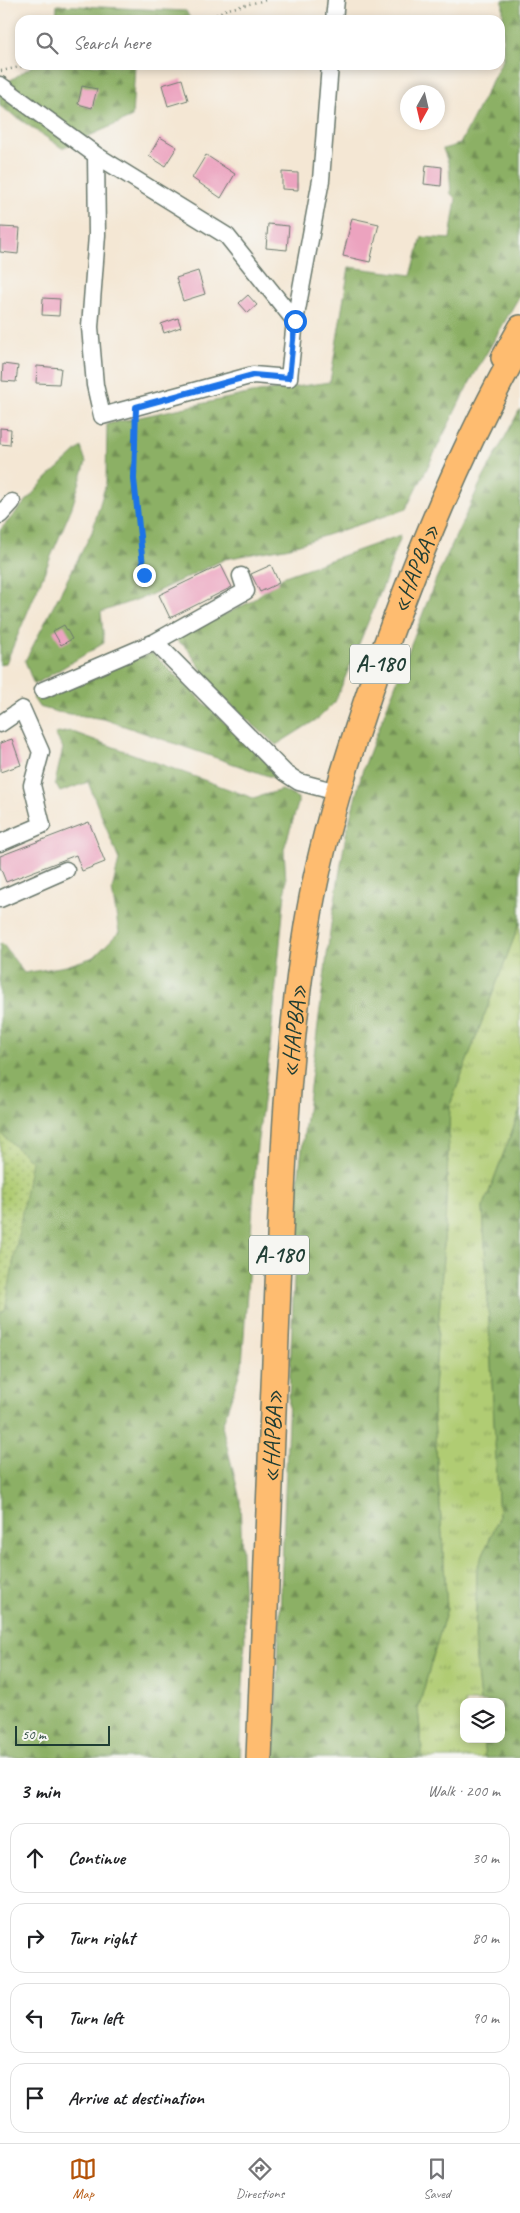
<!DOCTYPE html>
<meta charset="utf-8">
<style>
body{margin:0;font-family:Caveat,sans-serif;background:#f6f6f6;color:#202124}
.controls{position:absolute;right:15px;bottom:15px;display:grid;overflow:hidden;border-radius:10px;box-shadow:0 2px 8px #0003}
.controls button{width:45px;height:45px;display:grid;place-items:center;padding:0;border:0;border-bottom:1px solid #e0e0e0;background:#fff;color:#202124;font:25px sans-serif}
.compass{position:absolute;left:400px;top:85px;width:45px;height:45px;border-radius:50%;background:#fff;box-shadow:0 2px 8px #0003;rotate:188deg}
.scale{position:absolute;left:15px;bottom:12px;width:95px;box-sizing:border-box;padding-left:5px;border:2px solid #1f3d34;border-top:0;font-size:14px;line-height:18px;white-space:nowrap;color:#1f3d34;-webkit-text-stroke:4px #f6f6f2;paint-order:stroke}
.stop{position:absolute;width:15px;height:15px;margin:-11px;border:4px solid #1a73e8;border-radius:50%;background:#fff}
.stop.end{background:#1a73e8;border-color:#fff;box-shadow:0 1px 5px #0008}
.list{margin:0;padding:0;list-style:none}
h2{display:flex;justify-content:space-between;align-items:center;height:65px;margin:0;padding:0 20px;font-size:21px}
h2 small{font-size:16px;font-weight:400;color:#757577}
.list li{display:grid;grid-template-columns:32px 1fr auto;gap:15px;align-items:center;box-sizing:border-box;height:70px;margin:0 10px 10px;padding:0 10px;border:1px solid #e0e0e0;border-radius:15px}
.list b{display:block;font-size:19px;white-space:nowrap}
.list em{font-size:16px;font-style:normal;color:#757577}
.icon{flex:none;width:28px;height:28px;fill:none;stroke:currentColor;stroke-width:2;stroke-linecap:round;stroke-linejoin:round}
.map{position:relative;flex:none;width:520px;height:1758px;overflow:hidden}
.search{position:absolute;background:#fff;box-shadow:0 2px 8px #0003;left:15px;right:15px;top:15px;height:55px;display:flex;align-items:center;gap:12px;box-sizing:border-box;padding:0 18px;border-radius:15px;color:#757577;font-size:19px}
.sheet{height:385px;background:#fff}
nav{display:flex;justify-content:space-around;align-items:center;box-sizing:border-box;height:70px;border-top:1px solid #e0e0e0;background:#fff;font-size:14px;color:#757577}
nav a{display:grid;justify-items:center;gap:2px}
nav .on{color:#b45309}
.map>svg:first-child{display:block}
.grass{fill:url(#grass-tufts);stroke:#688454}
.forest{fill:url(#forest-firs);stroke:#56764c}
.park{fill:url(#park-dots);stroke:#688454}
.building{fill:#eca3bf}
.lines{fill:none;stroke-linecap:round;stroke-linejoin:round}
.minor-casing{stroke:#6a786c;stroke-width:19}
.major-casing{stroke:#6a786c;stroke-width:24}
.highway-casing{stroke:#6a786c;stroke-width:28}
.path{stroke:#6a786c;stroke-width:2.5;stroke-dasharray:1 4;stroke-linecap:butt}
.minor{stroke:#fff;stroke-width:16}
.major{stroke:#febc70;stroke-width:21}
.highway{stroke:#febc70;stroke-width:25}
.route{stroke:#1a73e8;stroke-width:6}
.labels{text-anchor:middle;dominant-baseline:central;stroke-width:5;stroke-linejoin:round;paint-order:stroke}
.shield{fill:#f6f6f2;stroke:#60746d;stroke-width:1}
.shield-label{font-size:22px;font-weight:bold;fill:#1f3d34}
.street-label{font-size:24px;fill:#1f3d34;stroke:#f6f6f2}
</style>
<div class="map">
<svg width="520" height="1758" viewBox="0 0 520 1758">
<defs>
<pattern id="grass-tufts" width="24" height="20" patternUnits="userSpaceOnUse" patternTransform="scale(1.25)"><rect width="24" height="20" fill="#b0cc73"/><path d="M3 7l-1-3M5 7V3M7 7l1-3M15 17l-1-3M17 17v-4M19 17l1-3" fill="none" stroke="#8fa75f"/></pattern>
<pattern id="forest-firs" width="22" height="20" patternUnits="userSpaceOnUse" patternTransform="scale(1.25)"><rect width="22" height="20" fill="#8cb065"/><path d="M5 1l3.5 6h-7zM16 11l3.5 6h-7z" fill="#729054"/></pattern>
<pattern id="park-dots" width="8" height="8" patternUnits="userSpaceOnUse" patternTransform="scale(1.25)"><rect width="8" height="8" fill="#b0cc73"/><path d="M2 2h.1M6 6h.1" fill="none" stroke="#8fa75f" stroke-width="1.8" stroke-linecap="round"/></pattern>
</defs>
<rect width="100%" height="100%" fill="#f6f6f2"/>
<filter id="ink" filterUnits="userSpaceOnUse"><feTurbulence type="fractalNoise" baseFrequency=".02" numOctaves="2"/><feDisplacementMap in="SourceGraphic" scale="10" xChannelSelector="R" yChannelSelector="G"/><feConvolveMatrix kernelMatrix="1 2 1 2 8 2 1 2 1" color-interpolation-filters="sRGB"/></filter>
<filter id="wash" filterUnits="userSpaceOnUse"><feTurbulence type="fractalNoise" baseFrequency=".0096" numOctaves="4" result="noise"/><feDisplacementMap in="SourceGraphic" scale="20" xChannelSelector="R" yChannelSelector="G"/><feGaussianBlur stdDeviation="1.12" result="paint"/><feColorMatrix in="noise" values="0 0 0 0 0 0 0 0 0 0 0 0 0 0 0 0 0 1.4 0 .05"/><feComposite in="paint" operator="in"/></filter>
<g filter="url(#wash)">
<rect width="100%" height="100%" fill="#f4e7d4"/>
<!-- grass -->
<path class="grass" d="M520,922v188l-37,98 16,310 -22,50 -2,82 5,52h-16v37h19l2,19h-62l-5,-49 29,-101 -14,-204 12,-177 5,-122z"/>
<!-- forest -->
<path class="forest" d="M503,0h17v295l-54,94 -59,120 -117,38 -65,12 -75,36 -49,17 3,31 -70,42 -9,-24 67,-129 14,-49 1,-59 145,-31 78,-11 19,-115 63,8 10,-38 28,2 6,-40 -5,-5 -2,-29 -6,-16 17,-5 43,-85z
M57,5l129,6 5,9h-135z
M34,65h101l-3,52 -70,31 -62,-42v-19z
M520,409v513l-70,183 -5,122 -12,177 14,204 -29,101 5,49h-149l24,-578 33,-256 15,-90 16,-62 74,-193 43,-93z
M81,447l5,15 -14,45 -66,156 -6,2v-135l47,-52z
M401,535l-16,46 -50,121 -16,16 -43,27 -72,-64 2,-5 -19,-28 -12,-9 75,-37 35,-26z
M152,653l122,117 3,9 -173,-60 -47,-7 -18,-5 -6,-9z
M70,731l183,67 29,-8 16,8v6l-14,45 2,33 -17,175 -12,89 -15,219 -20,61 18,73 5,139 -5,120h-240v-445l5,-3 26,-149 -31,-28v-189l2,-1 22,30 42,-7 28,-9 25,-25 -7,-42 7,-30 -31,-78 -28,10 -5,-9 8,-35 -8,-14z
M520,1110v648h-35l-2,-19h18v-37h-21l-5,-52 2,-82 22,-50 -16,-310z"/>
<!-- park -->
<path class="park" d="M0,1133l31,28 -26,149 -5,3z"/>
<g id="blocks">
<!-- building -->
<path class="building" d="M182,79l6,21 -20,6 -6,-21z
M82,86l15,3 -5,19 -14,-4z
M160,137l17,10 -12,19 -16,-10z
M206,155l29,19 -14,24 -29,-20z
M426,165l16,2 -1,19 -17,-2z
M282,172l16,1v17l-16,-1z
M352,218l27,6 -9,38 -27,-6z
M268,224l21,2 -2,24 -21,-2z
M0,227l20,1 -2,26 -18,-2z
M198,271l7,23 -22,7 -7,-23z
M248,295l9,10 -9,8 -9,-10z
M43,298l17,1 -1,17 -17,-1z
M178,318l3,9 -17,6 -3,-9z
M3,364l15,2 -2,16 -14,-1z
M37,366l24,2 -2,16 -23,-1z
M0,428l11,1 -1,16 -10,-1z
M221,565l11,22 -62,31 -11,-23z
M271,565l8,18 -19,9 -9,-18z
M64,625l8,14 -11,6 -8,-14z
M12,739l9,26 -21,7v-29z
M89,822l16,40 -23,9 -6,-16 -70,27 -6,-15v-11z"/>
</g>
</g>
<g filter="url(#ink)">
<use href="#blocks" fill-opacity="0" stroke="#6a786c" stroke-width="1"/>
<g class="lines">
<!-- minor casing -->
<g class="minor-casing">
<path id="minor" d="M334,20l2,-20
M0,85l96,70 131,81 68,85 26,-141 9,-115
M96,155l1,80 -7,92 5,58 7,31 151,-41 36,3 6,-57
M0,515l12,-13
M155,642l130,131 14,9 38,10
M43,690l112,-48 91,-51 -5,-15
M0,724l22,-15 19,43 -9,33 10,40 -42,18
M0,899l66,-29"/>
</g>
<!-- major casing -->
<g class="major-casing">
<path id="major" d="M502,358l18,-32"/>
</g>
<!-- highway casing -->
<g class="highway-casing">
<g id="highway">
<path id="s1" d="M259,1758c6,-149 12,-297 18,-446 5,-128 9,-258 30,-386 14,-87 41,-170 69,-253 40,-113 85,-224 144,-328"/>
</g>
</g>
<!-- path -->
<path class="path" d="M208,20l16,-10 42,-10
M1,71l28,-6
M136,422l-3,57 11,96"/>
<!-- minor -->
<use href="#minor" class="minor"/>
<!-- major -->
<use href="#major" class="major"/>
<!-- highway -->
<use href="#highway" class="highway"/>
</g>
</g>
<g class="lines" filter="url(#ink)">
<!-- route -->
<path class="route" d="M144,575l-10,-96 2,-72 117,-32 36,3 6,-57"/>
</g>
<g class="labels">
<!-- shield labels -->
<g class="shield">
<rect x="350" y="644.5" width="60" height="39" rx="4"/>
<rect x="249" y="1235.5" width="60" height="39" rx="4"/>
</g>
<g class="shield-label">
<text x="380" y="664">А-180</text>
<text x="279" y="1255">А-180</text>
</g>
<!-- street labels -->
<g class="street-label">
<text stroke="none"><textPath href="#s1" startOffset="1208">«НАРВА»</textPath></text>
<text stroke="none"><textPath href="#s1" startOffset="728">«НАРВА»</textPath></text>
<text stroke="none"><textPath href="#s1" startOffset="322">«НАРВА»</textPath></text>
</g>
</g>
</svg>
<div class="controls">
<button><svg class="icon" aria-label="layers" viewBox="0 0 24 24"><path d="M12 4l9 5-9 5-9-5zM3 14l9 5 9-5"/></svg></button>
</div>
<svg class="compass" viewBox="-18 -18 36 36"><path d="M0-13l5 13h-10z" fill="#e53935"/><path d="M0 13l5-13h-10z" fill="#757577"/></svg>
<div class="scale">50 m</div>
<div class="stop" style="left:295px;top:321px"></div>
<div class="stop end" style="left:144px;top:575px"></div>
<div class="search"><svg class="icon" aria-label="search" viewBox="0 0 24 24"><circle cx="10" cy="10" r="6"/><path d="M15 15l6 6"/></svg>Search here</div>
</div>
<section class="sheet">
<h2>3 min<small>Walk · 200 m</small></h2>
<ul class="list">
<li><svg class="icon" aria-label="ahead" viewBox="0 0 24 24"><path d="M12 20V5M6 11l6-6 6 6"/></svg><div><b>Continue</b></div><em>30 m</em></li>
<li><svg class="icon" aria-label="right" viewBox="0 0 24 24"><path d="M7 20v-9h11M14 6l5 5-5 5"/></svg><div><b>Turn right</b></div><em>80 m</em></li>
<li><svg class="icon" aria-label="left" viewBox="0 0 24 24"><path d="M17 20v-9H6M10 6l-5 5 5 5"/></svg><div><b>Turn left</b></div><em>90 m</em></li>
<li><svg class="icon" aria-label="arrive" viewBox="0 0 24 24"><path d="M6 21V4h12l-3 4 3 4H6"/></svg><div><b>Arrive at destination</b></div></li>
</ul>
</section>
<nav>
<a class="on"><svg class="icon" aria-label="map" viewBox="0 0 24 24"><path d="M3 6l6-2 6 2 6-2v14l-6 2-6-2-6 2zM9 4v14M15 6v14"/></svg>Map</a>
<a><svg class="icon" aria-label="directions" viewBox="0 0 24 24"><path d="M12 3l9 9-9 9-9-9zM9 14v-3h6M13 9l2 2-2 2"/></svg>Directions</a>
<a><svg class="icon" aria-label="saved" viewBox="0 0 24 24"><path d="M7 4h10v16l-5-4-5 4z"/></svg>Saved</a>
</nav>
